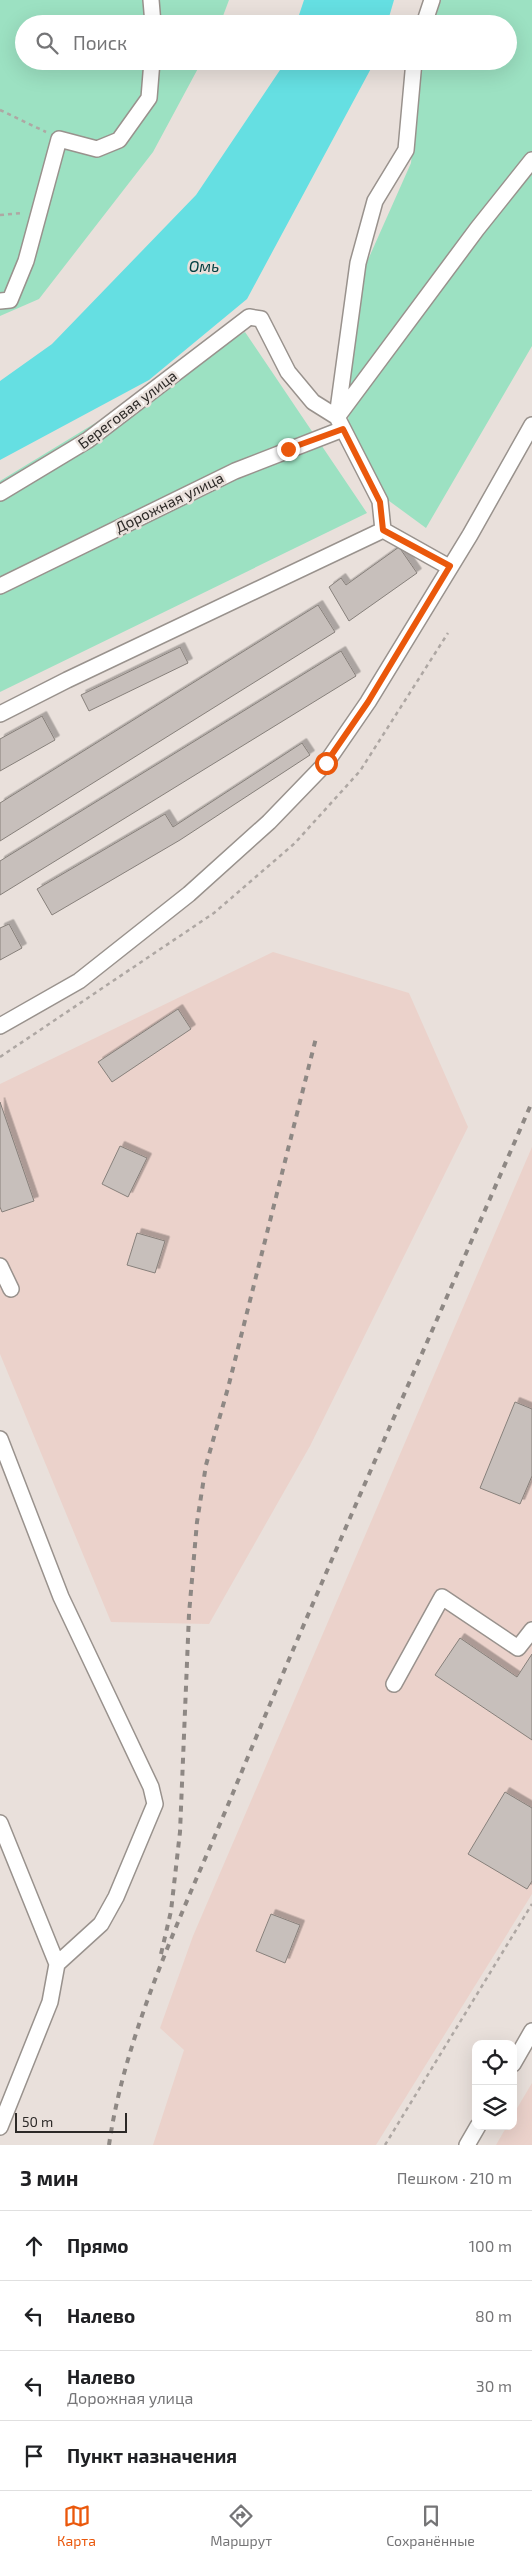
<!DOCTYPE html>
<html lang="ru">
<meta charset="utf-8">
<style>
body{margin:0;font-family:"Exo 2",sans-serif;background:#f6f6f6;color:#202124}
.controls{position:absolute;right:15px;bottom:15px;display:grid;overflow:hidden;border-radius:10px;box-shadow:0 5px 20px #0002}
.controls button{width:45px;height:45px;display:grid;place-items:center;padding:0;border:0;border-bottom:1px solid #e0e0e0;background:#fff;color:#202124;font:25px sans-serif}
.scale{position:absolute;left:15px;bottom:12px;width:112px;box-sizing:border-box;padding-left:5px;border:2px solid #2c2927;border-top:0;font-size:14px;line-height:18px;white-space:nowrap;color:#2c2927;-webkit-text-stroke:4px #e9e0db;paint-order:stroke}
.stop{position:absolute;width:15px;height:15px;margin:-11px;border:4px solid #ea580c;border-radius:50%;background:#fff}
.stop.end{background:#ea580c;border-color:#fff;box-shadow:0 1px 5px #0008}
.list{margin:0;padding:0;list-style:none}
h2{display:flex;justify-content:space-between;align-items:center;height:65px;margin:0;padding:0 20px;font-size:21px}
h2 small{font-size:16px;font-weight:400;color:#757577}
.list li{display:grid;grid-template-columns:32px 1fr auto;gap:15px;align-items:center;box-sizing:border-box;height:70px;padding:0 20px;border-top:1px solid #e0e0e0}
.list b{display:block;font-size:19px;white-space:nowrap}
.list p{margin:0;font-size:16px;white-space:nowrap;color:#757577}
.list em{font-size:16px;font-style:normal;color:#757577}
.icon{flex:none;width:28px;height:28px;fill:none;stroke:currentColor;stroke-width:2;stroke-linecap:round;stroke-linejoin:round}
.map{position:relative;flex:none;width:532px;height:2145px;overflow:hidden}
.search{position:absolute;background:#fff;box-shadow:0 5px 20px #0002;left:15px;right:15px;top:15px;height:55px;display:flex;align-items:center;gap:12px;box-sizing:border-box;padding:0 18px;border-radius:28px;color:#757577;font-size:19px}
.sheet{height:345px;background:#fff}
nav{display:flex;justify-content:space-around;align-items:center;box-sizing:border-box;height:70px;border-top:1px solid #e0e0e0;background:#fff;font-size:14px;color:#757577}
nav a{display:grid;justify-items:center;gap:2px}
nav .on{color:#ea580c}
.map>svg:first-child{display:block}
.industrial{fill:#ebd2cb}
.green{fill:#9ce1c2}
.water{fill:#65dfe2}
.building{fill:#c7bfbb;stroke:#87807b;filter:url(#shadow)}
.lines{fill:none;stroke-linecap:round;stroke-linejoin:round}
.minor-casing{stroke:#99928d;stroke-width:18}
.path{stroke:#aea7a3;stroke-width:2.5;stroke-dasharray:4 4;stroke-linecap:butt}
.minor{stroke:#fff;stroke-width:15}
.rail{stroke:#8e8884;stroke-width:4;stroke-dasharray:6 6;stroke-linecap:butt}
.route{stroke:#ea580c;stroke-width:6}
.labels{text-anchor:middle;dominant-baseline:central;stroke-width:5;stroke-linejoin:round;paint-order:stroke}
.street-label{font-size:15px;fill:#2c2927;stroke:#e9e0db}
.water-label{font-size:16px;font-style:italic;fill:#023e40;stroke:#e9e0db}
</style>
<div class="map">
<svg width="532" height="2145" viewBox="0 0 532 2145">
<defs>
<filter id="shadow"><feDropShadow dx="4.5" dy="-4.5" stdDeviation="0" flood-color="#0004"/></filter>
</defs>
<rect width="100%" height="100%" fill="#e9e0db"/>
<!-- industrial -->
<path class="industrial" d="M273,952l136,41 59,134 -158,319 -101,178 -98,-2 -111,-268v-270z
M532,1147v747l-156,251h-223l31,-95 -24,-22 33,-92z
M532,2083v62h-36l11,-19h6v-11z"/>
<!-- green -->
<path class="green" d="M0,0h229l-9,24h-196v37h178l-49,91 -114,147 -39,17z
M441,0h91v346l-106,182 -60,-44 -18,-60 3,-80 12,-73 48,-108 10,-102h87v-37h-75z
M245,332l122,181 -367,179v-211z"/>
<!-- water -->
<path class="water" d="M304,0h90l-7,24h-91z
M283,61h92l-128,238 -98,81 -149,80v-79l52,-37 144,-149 84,-125z"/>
<!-- building -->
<path class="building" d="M399,547l18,26 -68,48 -20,-34 12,-9 5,7z
M318,605l17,27 -335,209v-38z
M180,647l8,16 -99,48 -8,-16z
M341,651l15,25 -356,219v-34z
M42,716l13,24 -55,31v-32z
M302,743l8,12 -130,85 -128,75 -15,-26 128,-75 8,13z
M9,924l13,24 -22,12v-32z
M178,1009l13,20 -79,53 -14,-20z
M0,1102l34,99 -32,11 -2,-5z
M120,1146l27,12 -19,39 -26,-13z
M137,1233l28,8 -10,32 -28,-8z
M515,1402l17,7v67l-12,28 -40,-16z
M460,1638l57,39 15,-23v86l-97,-65z
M505,1792l27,16v73l-5,8 -59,-35z
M271,1914l29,11 -15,38 -29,-12z"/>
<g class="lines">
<!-- minor casing -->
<g class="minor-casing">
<path id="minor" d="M151,0l2,24
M424,24l8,-24
M0,301l10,-1 16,-39 33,-122 38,10 22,-9 30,-42 3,-37
M338,416l139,-187 55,-69
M337,417l21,-154 17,-62 31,-51 8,-89
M0,493l88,-53 161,-123 12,2 27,53 25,30 24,15 43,84 3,29
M0,586l235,-115 108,-42
M0,714l67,-34 316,-150 66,37
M0,1026l79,-45 110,-87 80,-72 57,-59 42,-61 102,-167 62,-110
M0,1266l11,23
M0,1439l61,158 90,190 4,17 -39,93 -15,27 -44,40
M394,1684l48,-87 76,51 14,-18
M0,1823l57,141 -7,38 -50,125
M513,2064l19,-33
M467,2145l11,-19"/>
</g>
<!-- path -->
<path class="path" d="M0,110l46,22
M0,215l23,-2
M0,1057l214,-144 81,-70 65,-72 88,-138
M385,2145l147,-241"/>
<!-- minor -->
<use href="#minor" class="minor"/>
<!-- rail -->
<path class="rail" d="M161,1954l10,-43 9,-79 9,-218 8,-92 9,-57 22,-77 88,-350
M109,2145c17,-119 80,-245 126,-357 95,-230 198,-457 297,-686"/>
</g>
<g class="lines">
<!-- route -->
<path class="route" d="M288,449l55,-20 37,73 3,28 67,36 -82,136 -42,61"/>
</g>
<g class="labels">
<!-- street labels -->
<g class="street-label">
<text transform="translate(127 409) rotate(-37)">Береговая улица</text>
<text transform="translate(169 502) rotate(-26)">Дорожная улица</text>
</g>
<!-- water labels -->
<g class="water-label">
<text x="204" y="265">Омь</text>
</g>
</g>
</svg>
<div class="controls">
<button><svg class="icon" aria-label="locate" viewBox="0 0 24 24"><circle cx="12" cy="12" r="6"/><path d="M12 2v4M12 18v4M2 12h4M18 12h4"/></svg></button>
<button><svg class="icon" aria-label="layers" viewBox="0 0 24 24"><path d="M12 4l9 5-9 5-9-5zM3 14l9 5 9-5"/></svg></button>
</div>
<div class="scale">50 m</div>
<div class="stop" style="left:326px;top:763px"></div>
<div class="stop end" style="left:288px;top:449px"></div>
<div class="search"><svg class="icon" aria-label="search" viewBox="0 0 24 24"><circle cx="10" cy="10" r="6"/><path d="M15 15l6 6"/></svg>Поиск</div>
</div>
<section class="sheet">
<h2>3 мин<small>Пешком · 210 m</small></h2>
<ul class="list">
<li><svg class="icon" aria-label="ahead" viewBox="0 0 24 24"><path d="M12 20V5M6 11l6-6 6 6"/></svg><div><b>Прямо</b></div><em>100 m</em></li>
<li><svg class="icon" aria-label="left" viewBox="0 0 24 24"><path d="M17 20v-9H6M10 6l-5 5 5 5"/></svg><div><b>Налево</b></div><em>80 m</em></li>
<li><svg class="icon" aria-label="left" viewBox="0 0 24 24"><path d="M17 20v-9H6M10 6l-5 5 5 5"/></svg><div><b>Налево</b><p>Дорожная улица</p></div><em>30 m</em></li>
<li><svg class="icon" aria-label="arrive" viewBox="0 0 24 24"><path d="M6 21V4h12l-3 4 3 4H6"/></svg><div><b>Пункт назначения</b></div></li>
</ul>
</section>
<nav>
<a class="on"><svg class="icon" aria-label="map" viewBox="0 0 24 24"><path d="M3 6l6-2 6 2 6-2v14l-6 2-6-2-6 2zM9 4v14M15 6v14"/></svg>Карта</a>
<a><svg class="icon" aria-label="directions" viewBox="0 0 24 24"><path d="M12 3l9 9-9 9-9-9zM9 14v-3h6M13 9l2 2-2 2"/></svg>Маршрут</a>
<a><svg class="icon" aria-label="saved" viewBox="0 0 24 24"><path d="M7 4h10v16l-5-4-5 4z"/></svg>Сохранённые</a>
</nav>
